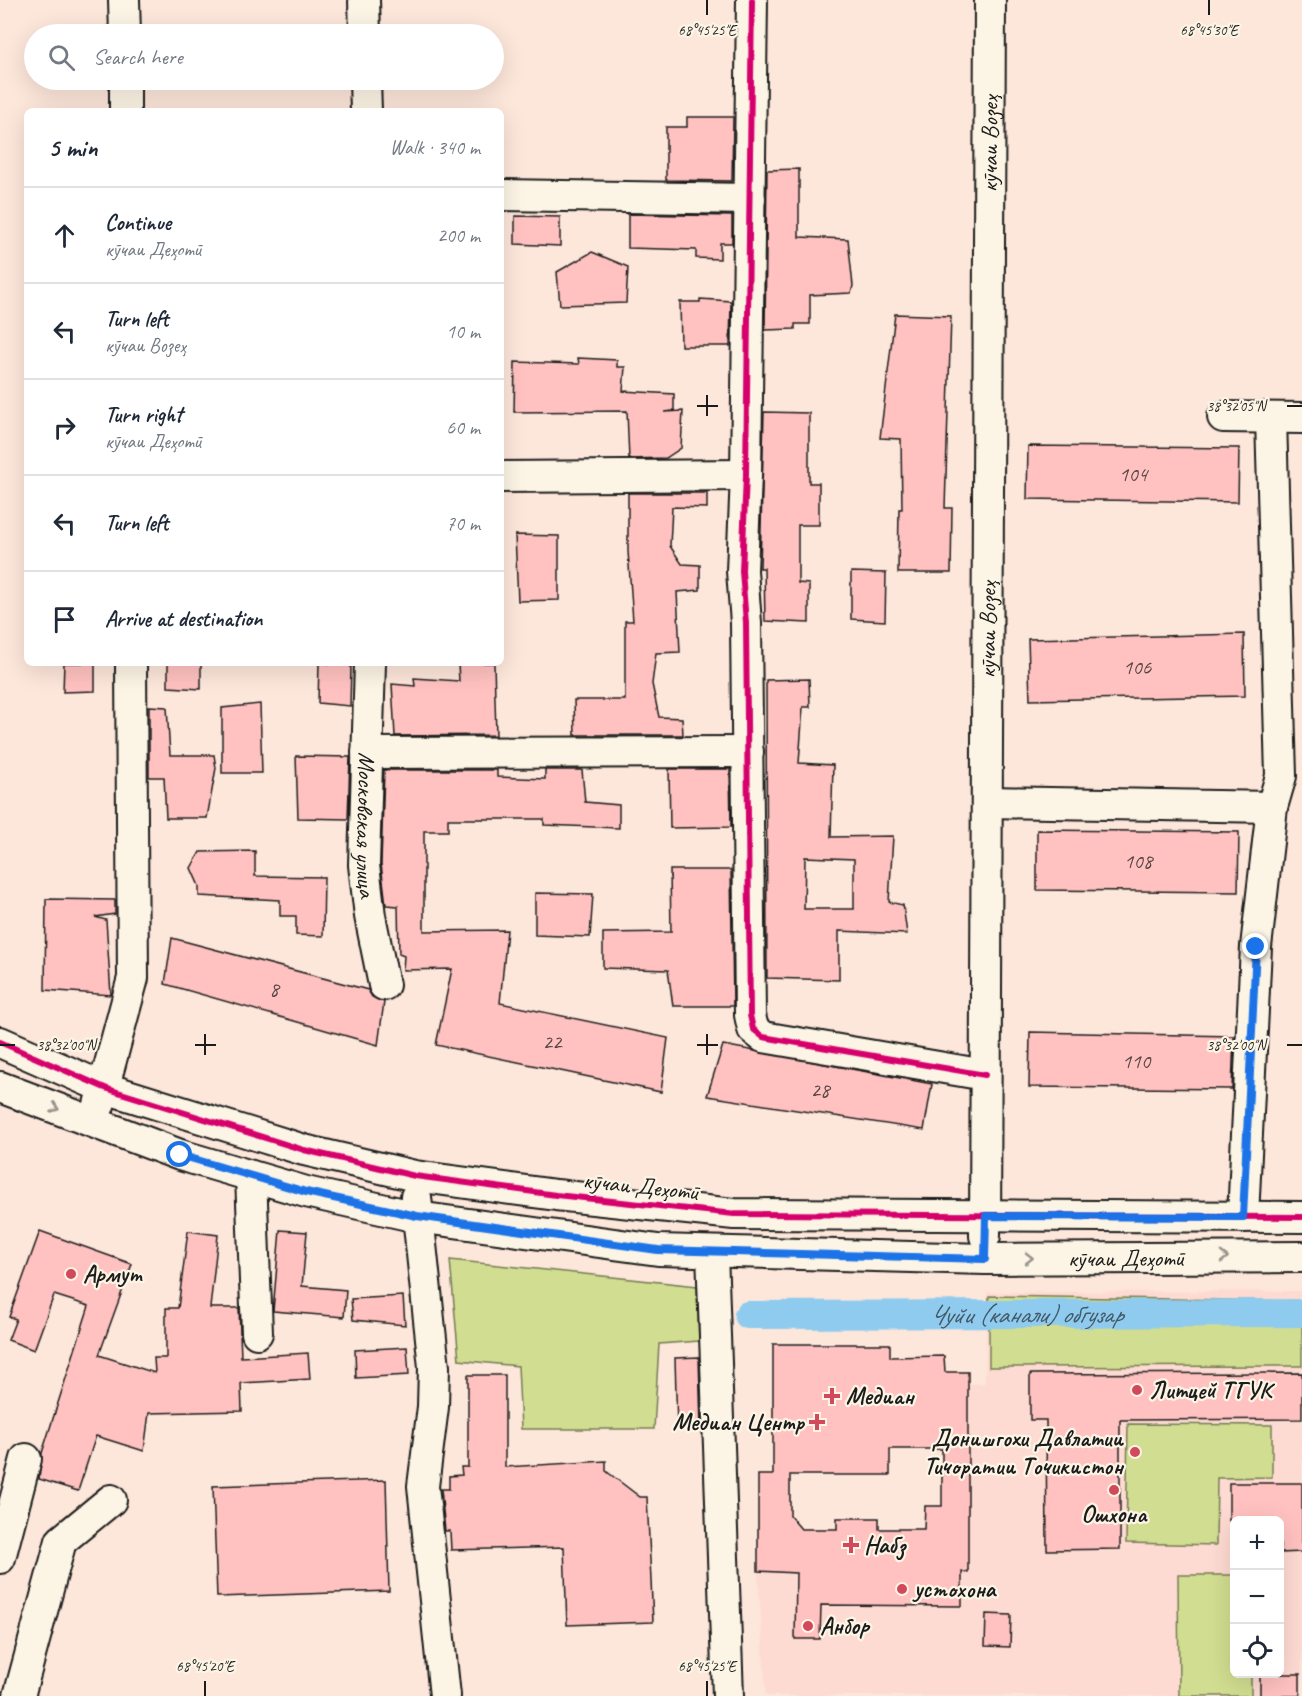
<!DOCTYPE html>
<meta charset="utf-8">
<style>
body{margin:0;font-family:Caveat,sans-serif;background:#f6f6f7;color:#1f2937}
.controls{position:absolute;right:18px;bottom:18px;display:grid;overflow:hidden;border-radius:9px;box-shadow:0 6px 24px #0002}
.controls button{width:54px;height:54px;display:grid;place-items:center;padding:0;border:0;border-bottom:2px solid #e0e1e3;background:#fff;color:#1f2937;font:30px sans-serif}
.stop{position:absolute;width:18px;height:18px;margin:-14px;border:4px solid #1a73e8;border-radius:50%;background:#fff}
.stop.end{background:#1a73e8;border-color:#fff;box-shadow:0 2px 6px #0008}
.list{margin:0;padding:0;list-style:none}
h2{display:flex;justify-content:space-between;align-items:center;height:78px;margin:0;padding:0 24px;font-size:26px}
h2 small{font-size:20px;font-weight:400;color:#747a83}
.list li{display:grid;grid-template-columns:39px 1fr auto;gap:18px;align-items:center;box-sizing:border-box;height:96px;padding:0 24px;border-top:2px solid #e0e1e3}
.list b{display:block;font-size:22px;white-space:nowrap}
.list p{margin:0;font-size:20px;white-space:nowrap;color:#747a83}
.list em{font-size:20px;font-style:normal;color:#747a83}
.icon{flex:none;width:33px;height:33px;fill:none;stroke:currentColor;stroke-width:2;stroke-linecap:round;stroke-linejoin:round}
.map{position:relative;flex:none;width:1302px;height:1696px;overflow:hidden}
.search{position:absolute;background:#fff;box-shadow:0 6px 24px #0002;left:24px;top:24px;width:480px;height:66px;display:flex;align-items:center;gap:15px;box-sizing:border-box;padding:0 21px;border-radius:33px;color:#747a83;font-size:22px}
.panel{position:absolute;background:#fff;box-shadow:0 6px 24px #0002;left:24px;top:108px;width:480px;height:558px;border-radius:9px}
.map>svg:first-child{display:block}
.built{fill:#fedbd2;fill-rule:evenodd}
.green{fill:#d1dd90;stroke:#767c56;stroke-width:1.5}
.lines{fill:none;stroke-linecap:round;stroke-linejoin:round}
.canal{stroke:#8ecbee;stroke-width:28}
.building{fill:#ffc2c0;stroke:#1c1c1c;stroke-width:1.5;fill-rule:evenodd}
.minor-casing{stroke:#1c1c1c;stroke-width:34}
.minor{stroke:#fcf5e5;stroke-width:30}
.cycleway-casing{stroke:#fcf5e5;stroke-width:10}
.cycleway{stroke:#d6006c;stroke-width:6}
.oneway{stroke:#97938b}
.route{stroke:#1a73e8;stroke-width:8}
.ticks{fill:none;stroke:#1c1c1c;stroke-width:2}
.poi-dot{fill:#d1495b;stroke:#fcf5e5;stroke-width:2}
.labels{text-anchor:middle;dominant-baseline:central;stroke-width:4.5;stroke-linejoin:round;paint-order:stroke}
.number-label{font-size:21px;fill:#554645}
.street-label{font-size:24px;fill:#1c1c1c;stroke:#fcf5e5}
.poi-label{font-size:24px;font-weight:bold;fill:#1c1c1c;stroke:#fcf5e5;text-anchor:start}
.water-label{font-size:26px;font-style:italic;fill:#445966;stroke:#fcf5e5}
.ticks-label{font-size:15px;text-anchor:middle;fill:#1c1c1c;stroke:#fcf5e5;stroke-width:4.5;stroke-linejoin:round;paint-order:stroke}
</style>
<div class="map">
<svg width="1302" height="1696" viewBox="0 0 1302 1696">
<rect width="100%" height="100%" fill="#fde6da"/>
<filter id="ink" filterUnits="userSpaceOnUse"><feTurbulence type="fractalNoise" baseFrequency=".0167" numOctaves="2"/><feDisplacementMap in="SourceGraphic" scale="12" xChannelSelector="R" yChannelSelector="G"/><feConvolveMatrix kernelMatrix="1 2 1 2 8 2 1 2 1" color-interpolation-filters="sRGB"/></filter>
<g filter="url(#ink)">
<!-- built -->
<path class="built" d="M1302,1291v405h-536l-8,-124 207,1 4,-189 16,-1 2,-91zM1234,1520h46v154h-46z"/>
<!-- green -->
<path class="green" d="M450,1260l247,26 2,55 -40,3 -5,85h-133l-3,-63 -59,-6z
M989,1296l313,5v65l-313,1z
M1128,1424l144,1v52l-55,1 -1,67 -90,-2z
M1178,1575h56v99h17v22h-72z"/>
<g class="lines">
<!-- canal -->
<path class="canal" id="s1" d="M748,1315l554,-2"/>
</g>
<!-- building -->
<path class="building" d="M687,117h46l-1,64 -66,-1v-53h21z
M799,169v68l49,2 5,47 -2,7 -41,2v29h-15v5l-30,1 2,-160z
M628,214l104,2v27h-12v16l-24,-1v-8l-68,-2z
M515,216l45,1v29l-45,-2z
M592,252l36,15 -2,36 -66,2 -3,-33z
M700,299l31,2 -1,45h-49l-1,-44h20z
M895,314l56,2 -6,192h7l-1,65h-53l1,-64h3l-1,-70 -21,-1z
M578,358l39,2v7h8l-2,24 51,3v17l-10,1 19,-1 -2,37 -15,10 -37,1 -2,-48 -113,1 1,-50 64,2z
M764,412l45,1v70h10v42h-21v58l11,1v39l-44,-2 -1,-53h-4z
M1028,446l211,2 -1,54 -211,-3z
M628,493h79v15l-35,-1 -2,39 12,18 18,1v25l-23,2 3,60 -24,1 -4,31 7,33 23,1 1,17h-108l-1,-35h51v-79h8l-5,-70z
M515,535l44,1v64l-41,1z
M851,572l35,1 -1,48 -34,-2z
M1244,634l1,62 -215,4 -2,-61z
M64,663h31v28l-32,1z
M168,663h33v26l-33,-2z
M319,663l32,2 -1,41 -32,-3z
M458,663h36l2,72 -101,1 -3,-52 23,2 -1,-8 45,3z
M809,679l1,28h-7l-4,56 34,2 -2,72 62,-1 -4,66 14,3 4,29 -68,-3v49l-72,-2 -1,-298zM805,857l49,2v50h-50z
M260,704l2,69h-40v-65z
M149,706l18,1 3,48h44l2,13 -9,50h-41l-2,-41h-15z
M296,756l54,1 -2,62 -50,-1z
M669,769h61l1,58 -61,1z
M384,770h113v7l48,2v-9h37l3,32 34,3v23l-75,-3v-6h-96v12h-24v100l83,-1 -7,73 168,35 -7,54 -225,-47 16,-76 -49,1 1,-14 -5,-2 -1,-48 -12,-1 -5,-41z
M1037,830l202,2 -1,60 -201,-2z
M255,851v25l69,1 -1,59 -27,-1v-19h-16v-16l-81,-4v-10l-8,-18 9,-16z
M670,870h61l2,136h-60l-5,-36 -65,-2v-35l68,-1z
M535,893l58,1 -3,43 -55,-2z
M46,899l69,1v14l-20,3 11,3 5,75 -66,-5z
M172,938l196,52 4,7 12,5 -6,43 -213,-61z
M1030,1032l204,4 -2,53 -203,-2z
M723,1045l209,39 -8,46 -217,-34z
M280,1230l27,2 -5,54 44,4 -2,27 -71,-6z
M40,1231l92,33 -33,91 56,18 -1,-15h12v-50h12l10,-77 30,4 -8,73h29l2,49 67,-4 2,26 -69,4 1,28 -93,2 -5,38 -48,-15 -18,55 -39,-12 3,-26 47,-147 -35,-11 -20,55 -26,-10 8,-21 -7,-2z
M403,1296l2,29 -52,-5 -2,-21z
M773,1344h117v13l54,-1 1,16h23v200h-6v34l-141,-1 -1,34h-25l1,-66 -38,-2v-96h15zM890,1449h52v57h-17l-1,23h-45v-11h-42v11h-36l-11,-13v-41h100z
M407,1347l2,28 -53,3 -1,-28z
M699,1357l2,71 -24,1 -2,-71z
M1302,1373v46l-182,1v129l-73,1 -1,-130h-16v-46z
M468,1375h37v92l101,-6v10l34,26h7l6,125 -86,3 -3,-78 -113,3 -1,-19h-5l-4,-42h8v-13l13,-1 -1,-8h7z
M386,1480l3,111 -172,6 -4,-111z
M1229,1483h73v69l-22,1v-32h-51z
M986,1614l25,1 -1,32 -25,-1z
M1260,1674h40v22h-40z"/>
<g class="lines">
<!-- minor casing -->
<g class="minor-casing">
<g id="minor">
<path d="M124,0l1,34"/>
<path d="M364,0l1,34"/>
<path d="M752,0l-6,475 -4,96 4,52 4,392 3,14 10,8 222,38"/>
<path d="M125,80v31"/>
<path d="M365,80l1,31"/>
<path d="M501,195l249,4"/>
<path d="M1223,417l79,1"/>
<path d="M501,477l245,-2"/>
<path id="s2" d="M370,663l-6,202 6,51 14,69"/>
<path d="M367,753l381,-1"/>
<path d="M988,802l284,5 9,-31 -10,-358"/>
<path d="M0,1042l105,46 199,62 111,26 141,19 178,19 568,3"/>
<path id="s3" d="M0,1087l180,68 126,37 111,25 241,33 327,9 317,-2"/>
<path d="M99,1105l34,-127 -2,-315"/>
<path d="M251,1176l6,157"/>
<path d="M416,1197l18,170 -1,40 -10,79 22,210"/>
<path d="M1243,1217l13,-270 16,-140"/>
<path id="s4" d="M985,1236l5,-1236"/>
<path d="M712,1252l16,444"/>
<path d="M0,1558l26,-99"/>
<path d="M19,1696l42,-155 50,-41"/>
</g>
</g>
<!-- minor -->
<use href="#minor" class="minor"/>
<!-- cycleway casing -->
<g class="cycleway-casing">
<path id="cycleway" d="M752,0l-6,475 -4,96 4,52 4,392 3,14 10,8 222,38
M0,1042l105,46 199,62 111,26 141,19 178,19 568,3"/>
</g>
<!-- cycleway -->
<use href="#cycleway" class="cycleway"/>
</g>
<!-- one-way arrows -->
<defs><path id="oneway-chevron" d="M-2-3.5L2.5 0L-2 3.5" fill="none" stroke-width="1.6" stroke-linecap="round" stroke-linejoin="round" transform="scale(1.5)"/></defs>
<g class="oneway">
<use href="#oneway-chevron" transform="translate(55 1108) rotate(20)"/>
<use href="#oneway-chevron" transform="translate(1224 1257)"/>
<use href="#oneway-chevron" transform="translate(1029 1258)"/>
</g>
</g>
<g class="lines" filter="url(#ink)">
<!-- route -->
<path class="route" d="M180,1155l126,37 111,24 241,34 327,9 1,-43 257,1 13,-270"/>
</g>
<!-- ticks -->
<path class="ticks" d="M707,0v15M1209,0v15M707,395v21M697,406h21M1287,406h15M205,1034v21M707,1034v21M0,1045h15M195,1045h21M697,1045h21M1287,1045h15M205,1681v15M707,1681v15"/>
<!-- markers -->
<g class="poi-dot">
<circle cx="71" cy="1274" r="6"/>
<circle cx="1137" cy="1390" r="6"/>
<path d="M829 1387h6v6h6v6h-6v6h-6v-6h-6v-6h6z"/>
<path d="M814 1413h6v6h6v6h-6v6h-6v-6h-6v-6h6z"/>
<circle cx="1135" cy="1452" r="6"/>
<circle cx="1114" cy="1490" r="6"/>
<path d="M848 1536h6v6h6v6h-6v6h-6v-6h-6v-6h6z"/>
<circle cx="902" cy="1589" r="6"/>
<circle cx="808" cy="1626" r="6"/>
</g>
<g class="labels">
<!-- number labels -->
<g class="number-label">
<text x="1133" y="474">104</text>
<text x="1137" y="667">106</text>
<text x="1138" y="861">108</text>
<text x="274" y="989">8</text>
<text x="552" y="1042">22</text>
<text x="1136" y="1061">110</text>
<text x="820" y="1090">28</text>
</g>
<!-- street labels -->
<g class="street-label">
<text stroke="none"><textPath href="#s4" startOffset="1092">кӯчаи Возеҳ</textPath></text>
<text stroke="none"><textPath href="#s4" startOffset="606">кӯчаи Возеҳ</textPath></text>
<text stroke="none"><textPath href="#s2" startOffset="162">Московская улица</textPath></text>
<text transform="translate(641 1186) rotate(6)">кӯчаи Деҳотӣ</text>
<text stroke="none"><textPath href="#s3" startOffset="1149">кӯчаи Деҳотӣ</textPath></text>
</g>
<!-- poi labels -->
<g class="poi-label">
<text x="83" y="1274">Армут</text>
<text x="1149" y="1390">Литцей ТГУК</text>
<text x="846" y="1396">Медиан</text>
<text x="804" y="1422" text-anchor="end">Медиан Центр</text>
<text x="1123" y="1438" text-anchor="end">Донишгохи Давлатии<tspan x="1123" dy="28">Тичоратии Точикистон</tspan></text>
<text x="1114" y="1514" text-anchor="middle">Ошхона</text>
<text x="864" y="1545">Набз</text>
<text x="914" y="1589">устохона</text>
<text x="820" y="1626">Анбор</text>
</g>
<!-- water labels -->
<g class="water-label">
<text stroke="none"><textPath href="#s1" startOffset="278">Чуйи (канали) обгузар</textPath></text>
</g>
</g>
<g class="ticks-label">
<text x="707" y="35">68°45'25"E</text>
<text x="1209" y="35">68°45'30"E</text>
<text x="1236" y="411">38°32'05"N</text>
<text x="66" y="1050">38°32'00"N</text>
<text x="1236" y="1050">38°32'00"N</text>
<text x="205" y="1671">68°45'20"E</text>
<text x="707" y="1671">68°45'25"E</text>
</g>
</svg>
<div class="controls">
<button>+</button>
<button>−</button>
<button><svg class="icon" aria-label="locate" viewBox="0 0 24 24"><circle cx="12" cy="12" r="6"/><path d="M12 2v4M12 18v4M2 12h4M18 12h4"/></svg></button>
</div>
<div class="stop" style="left:180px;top:1155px"></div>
<div class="stop end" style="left:1256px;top:947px"></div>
<div class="search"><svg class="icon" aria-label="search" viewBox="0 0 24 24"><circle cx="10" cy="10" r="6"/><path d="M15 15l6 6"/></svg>Search here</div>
<section class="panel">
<h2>5 min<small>Walk · 340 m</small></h2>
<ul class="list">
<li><svg class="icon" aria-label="ahead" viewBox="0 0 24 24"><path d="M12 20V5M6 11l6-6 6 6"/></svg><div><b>Continue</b><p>кӯчаи Деҳотӣ</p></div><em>200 m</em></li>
<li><svg class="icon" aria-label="left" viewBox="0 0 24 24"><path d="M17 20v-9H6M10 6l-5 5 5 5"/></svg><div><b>Turn left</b><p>кӯчаи Возеҳ</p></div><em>10 m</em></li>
<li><svg class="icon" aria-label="right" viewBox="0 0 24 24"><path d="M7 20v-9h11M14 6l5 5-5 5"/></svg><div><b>Turn right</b><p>кӯчаи Деҳотӣ</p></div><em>60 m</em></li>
<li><svg class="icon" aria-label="left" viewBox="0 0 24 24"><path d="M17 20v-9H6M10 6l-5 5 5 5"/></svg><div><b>Turn left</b></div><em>70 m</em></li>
<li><svg class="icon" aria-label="arrive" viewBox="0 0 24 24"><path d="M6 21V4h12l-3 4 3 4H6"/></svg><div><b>Arrive at destination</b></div></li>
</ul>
</section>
</div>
